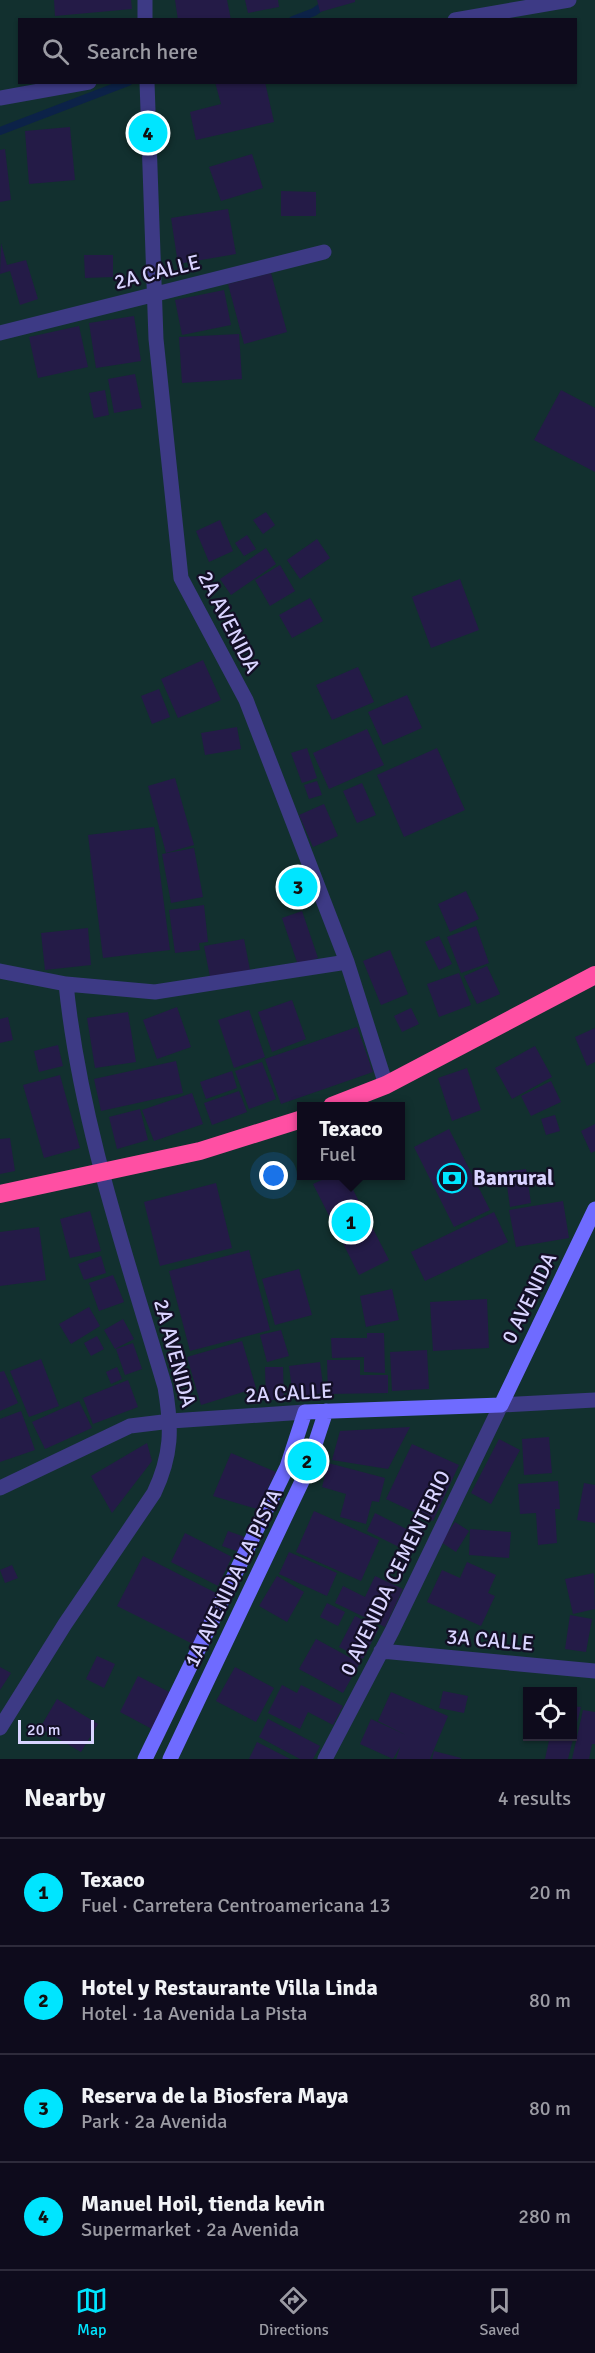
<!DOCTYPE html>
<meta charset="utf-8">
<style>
body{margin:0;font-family:Signika,sans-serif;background:#171425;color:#f1f3f6}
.controls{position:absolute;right:18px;bottom:18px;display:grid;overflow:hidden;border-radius:0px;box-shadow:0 2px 4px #0004}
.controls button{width:54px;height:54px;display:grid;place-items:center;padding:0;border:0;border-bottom:2px solid #2e2b3b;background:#0e0b1c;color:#f1f3f6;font:30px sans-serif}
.scale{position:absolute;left:18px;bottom:15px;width:76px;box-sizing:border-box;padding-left:6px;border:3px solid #d9d4ff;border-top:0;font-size:16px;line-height:21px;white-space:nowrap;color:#d9d4ff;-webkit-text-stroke:4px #130f26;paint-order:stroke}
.you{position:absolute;left:274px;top:1176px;width:21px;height:21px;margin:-15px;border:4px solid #fff;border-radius:50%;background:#1a73e8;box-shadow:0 0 0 9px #1a73e833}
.badge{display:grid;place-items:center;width:39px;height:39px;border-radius:50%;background:#00e5ff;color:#111;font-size:20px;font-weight:700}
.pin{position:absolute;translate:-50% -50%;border:3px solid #fff;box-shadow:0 2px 6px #0006}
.popup{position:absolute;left:297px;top:1102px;width:108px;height:78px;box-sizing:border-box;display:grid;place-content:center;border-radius:0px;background:#0e0b1c;filter:drop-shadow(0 2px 4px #0005);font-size:20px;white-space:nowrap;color:#9b9ba3}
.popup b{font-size:22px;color:#f1f3f6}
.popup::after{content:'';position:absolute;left:50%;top:100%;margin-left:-12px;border:12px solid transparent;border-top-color:#0e0b1c}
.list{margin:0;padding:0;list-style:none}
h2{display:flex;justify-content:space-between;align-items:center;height:78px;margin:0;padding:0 24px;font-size:26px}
h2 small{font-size:20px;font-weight:400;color:#9b9ba3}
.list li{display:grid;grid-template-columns:39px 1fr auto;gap:18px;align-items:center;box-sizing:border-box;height:108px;padding:0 24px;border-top:2px solid #2e2b3b}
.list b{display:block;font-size:22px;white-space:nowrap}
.list p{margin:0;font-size:20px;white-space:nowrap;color:#9b9ba3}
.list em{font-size:20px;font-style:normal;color:#9b9ba3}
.icon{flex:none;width:33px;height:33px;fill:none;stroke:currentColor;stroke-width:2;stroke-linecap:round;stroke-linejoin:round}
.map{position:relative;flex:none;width:595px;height:1759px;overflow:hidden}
.search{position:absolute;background:#0e0b1c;box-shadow:0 2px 4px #0004;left:18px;right:18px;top:18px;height:66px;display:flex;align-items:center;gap:15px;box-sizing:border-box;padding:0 21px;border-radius:0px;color:#9b9ba3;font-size:22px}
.sheet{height:510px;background:#0e0b1c}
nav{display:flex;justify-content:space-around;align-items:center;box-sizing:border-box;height:84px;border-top:2px solid #2e2b3b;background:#0e0b1c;font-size:16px;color:#9b9ba3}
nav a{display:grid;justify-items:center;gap:3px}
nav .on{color:#00e5ff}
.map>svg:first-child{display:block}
.green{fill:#12302f;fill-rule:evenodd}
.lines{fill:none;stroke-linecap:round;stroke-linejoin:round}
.stream{stroke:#0c2248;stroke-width:8}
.building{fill:#241b47}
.street{stroke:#3d3a85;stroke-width:15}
.secondary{stroke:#6f6bff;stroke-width:15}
.highway{stroke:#ff4fa3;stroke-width:18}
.labels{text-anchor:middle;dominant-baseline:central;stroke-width:4.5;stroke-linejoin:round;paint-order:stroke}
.street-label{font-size:21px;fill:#d9d4ff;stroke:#130f26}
.poi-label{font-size:21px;font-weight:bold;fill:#d9d4ff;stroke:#130f26;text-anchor:start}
</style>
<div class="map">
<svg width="595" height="1759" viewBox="0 0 595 1759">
<rect width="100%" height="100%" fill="#130f26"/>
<!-- green -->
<path class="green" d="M0,0h595v1759h-595zM20,20h556v62h-556zM302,1106h98v70h-98zM528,1692h44v44h-44z"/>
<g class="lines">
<!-- stream -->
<path class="stream" d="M293,20l21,-8 17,-12
M0,131l128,-49"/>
</g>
<!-- building -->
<path class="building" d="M54,0h77l1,9 -77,7z
M175,0h52l4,20h-53z
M245,0h33l1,7 -31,6z
M317,0h38v2l-35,10z
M215,82h50l9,40 -78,18 -6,-28 31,-8z
M70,127l5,53 -46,4 -4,-53z
M5,149l6,51 -11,2v-52z
M252,154l11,34 -42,13 -12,-34z
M281,191l35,1v24h-35z
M228,209l8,45 -58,10 -7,-46z
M1,243l6,22 19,-5 12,39 -18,6 -10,-34 -10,3z
M84,255h29v22l-28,1z
M271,273l16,59 -43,12 -16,-60z
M224,290l7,35 -49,10 -7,-35z
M134,316l7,45 -45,7 -7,-45z
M79,326l9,41 -50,11 -9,-41z
M239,334l3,45 -60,4 -3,-46z
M135,374l7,34 -28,5 -6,-34z
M105,390l4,25 -15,3 -5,-25z
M561,390l34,18v64l-61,-32z
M266,512l9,13 -12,9 -10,-14z
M220,520l13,31 -24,11 -13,-31z
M247,535l9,14 -12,7 -9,-13z
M317,539l13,19 -30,21 -13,-19z
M266,548l10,16 -45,31 -11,-16z
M280,565l15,26 -25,15 -15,-26z
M460,579l19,51 -48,18 -19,-51z
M310,598l13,23 -31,17 -13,-23z
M203,660l18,40 -43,18 -17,-39z
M358,667l16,35 -42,18 -16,-35z
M159,689l11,28 -18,7 -11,-28z
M407,695l15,33 -39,17 -15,-33z
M237,727l4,22 -36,6 -4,-22z
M367,729l17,36 -55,24 -16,-36z
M307,748l10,30 -15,5 -11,-30z
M437,748l28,62 -61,27 -27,-62z
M175,778l19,67 -28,8 -18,-67z
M317,781l5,14 -13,4 -5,-14z
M362,783l14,32 -19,8 -14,-32z
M324,804l14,32 -25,11 -14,-32z
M154,827l16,123 -67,8 -15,-123z
M194,848l9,49 -32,6 -9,-49z
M466,891l13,28 -29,13 -12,-28z
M204,905l4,37 -9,1 1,7 -25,3 -6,-43z
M302,911l16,47 -20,7 -16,-47z
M476,926l13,37 -28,10 -14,-36z
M88,928l3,37 -46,5 -4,-37z
M439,936l13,28 -13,6 -14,-28z
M244,939l6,31 -40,7 -6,-31z
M390,950l18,44 -27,11 -18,-44z
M487,966l13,28 -23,10 -13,-28z
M459,973l12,32 -32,12 -12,-33z
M292,1000l14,39 -34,13 -14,-40z
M177,1007l14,40 -34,12 -14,-39z
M411,1008l8,16 -17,8 -8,-16z
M249,1010l16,47 -31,11 -16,-48z
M128,1012l8,50 -41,6 -8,-50z
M8,1017l5,23 -13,3v-24z
M357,1027l16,45 -92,32 -16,-45z
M595,1028v34l-8,4 -12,-29z
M58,1045l5,21 -24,6 -5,-21z
M535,1046l17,31 -40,22 -17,-31z
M176,1061l7,32 -82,18 -7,-32z
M262,1062l14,37 -27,10 -14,-38z
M467,1068l14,42 -29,11 -14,-43z
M232,1071l5,17 -31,11 -6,-17z
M60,1075l20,73 -36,10 -21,-73z
M551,1081l10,21 -30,14 -10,-20z
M239,1091l8,21 -35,13 -8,-22z
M192,1093l11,31 -49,17 -12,-31z
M140,1109l8,31 -31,9 -8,-32z
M555,1115l5,16 -14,4 -5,-16z
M595,1124v27l-4,2 -10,-22z
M449,1129l41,81 -36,17 -40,-80z
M10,1138l5,33 -15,3v-35z
M526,1169l5,34 -21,4 -5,-35z
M330,1176h16l43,84 -30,15 -46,-91z
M216,1183l16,65 -72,18 -16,-64z
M563,1201l6,37 -53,9 -7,-37z
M90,1211l11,40 -31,7 -10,-39z
M494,1212l14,30 -83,39 -14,-29z
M39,1227l7,53 -46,6v-54z
M249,1250l21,80 -80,21 -21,-80z
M101,1256l5,17 -22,7 -6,-16z
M299,1269l13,46 -37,10 -13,-46z
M113,1275l11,27 -25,9 -10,-28z
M392,1289l7,31 -33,7 -6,-31z
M487,1299l2,49 -56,3 -3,-49z
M89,1307l11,19 -29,18 -12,-20z
M123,1319l11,20 -19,10 -11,-19z
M281,1330l8,26 -22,6 -7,-27z
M367,1333h17l1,40 -21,-1v-15l-32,1 -1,-20h36z
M97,1336l7,13 -13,7 -7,-13z
M242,1341l14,47 -55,17 -14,-48z
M133,1343l9,26 -17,6 -9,-26z
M427,1350l2,39 -37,2 -2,-39z
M41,1359l18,47 -30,11 -19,-46z
M327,1360h33v15h28v18l-60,1z
M320,1362l4,31 -31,4 -4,-31z
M117,1367l5,12 -11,5 -5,-12z
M265,1367h18l1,33h-18z
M4,1371l14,32 -18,8v-39z
M128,1380l10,27 -45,17 -10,-26z
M79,1401l13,27 -47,21 -13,-27z
M21,1411l14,39 -35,12v-43z
M410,1427l-22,42 -56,-9 8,-29z
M549,1437l3,36 -28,2 -2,-36z
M499,1439l21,11 -29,54 -20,-11z
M147,1443l5,18 -40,52 -21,-37z
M412,1444l47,21 -26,56 -47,-22z
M231,1453l45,19 -19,37 -44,-13z
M328,1463l57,15 -6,24 -7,-1 -6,23 -26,-7 6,-23 -24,-7z
M558,1481l2,28h-5l2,34 -19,2 -2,-32 -16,1 -2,-30z
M584,1483l11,2v38l-18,-3z
M314,1511l65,29 -18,41 -65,-29z
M375,1513l45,23 -9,17 -44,-22z
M455,1522l14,9 -13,21 -15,-10z
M470,1529l41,3 -2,26 -40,-3z
M228,1531l17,6 -6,15 -17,-6z
M185,1533l47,24 -14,29 -47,-24z
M289,1552l48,21 -10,23 -48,-22z
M143,1556l77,39 -25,50 -78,-39z
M467,1562l29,13 -8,18 7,3 -14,30 -54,-24 15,-32 18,8z
M12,1565l6,13 -13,5 -5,-13z
M594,1573l1,36 -22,5 -8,-35z
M277,1576l27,16 -17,30 -28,-16z
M375,1576l28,13 -18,38 -50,-24 8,-17 22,11z
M327,1603l18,9 -7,14 -18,-9z
M570,1615l22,4 -6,33 -21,-3z
M355,1616l24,12 -16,31 -24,-12z
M316,1639l44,24 -17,30 -44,-24z
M97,1656l18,8 -11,24 -18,-9z
M0,1667l11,6 -11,17z
M235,1667l39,21 -18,34 -40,-21z
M138,1676l33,17 -19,36 -32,-17z
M282,1685l15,8 4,-8 42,21 -10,19 -25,-13 -8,17 -32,-16z
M443,1691l25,5 -4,17 -25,-5z
M391,1692l57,24 -18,43h-34l4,-12 -7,12 -33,-15 11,-25 35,16 -28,-14z
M57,1699l41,25 -17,28 -41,-24z
M572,1706l9,1 -13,52h-23l5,-23h22z
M583,1710l12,2v32h-3l-3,15h-17z
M268,1719l52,27 -7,13h-13l-41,-22z
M257,1742l33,17h-41z
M434,1751l27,7v1h-29z"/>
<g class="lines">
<!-- street -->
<path class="street" d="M145,0v20
M455,20l114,-20
M147,82l9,257 25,239 65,122 101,262 39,123
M0,98l89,-16
M0,333l324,-81
M0,971l66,13 89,8 192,-30
M0,1488l130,-62 41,-5 134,-9
M381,1651l214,20
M0,1728l65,-104 89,-131c18,-38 18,-65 11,-106 -39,-132 -85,-265 -99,-403
M325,1759l67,-128 109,-226 94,-5"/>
<!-- secondary -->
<path class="secondary" d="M145,1759l142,-292 18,-55 196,-7 94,-196
M170,1759l135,-284 21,-64"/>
<!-- highway -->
<path class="highway" d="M332,1106l54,-21 209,-110
M0,1194l200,-43 102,-32"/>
</g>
<!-- icons -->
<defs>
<g id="bank-ring" transform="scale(1.5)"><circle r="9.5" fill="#130f26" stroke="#00e5ff" stroke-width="1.5"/><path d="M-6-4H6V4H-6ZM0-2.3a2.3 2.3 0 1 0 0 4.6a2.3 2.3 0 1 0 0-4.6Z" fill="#00e5ff"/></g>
</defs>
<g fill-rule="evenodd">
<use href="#bank-ring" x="452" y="1178"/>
</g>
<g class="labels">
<!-- street labels -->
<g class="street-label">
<text transform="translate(157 272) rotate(-14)">2A CALLE</text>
<text transform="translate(229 622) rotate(63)">2A AVENIDA</text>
<text transform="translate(529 1298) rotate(-64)">0 AVENIDA</text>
<text transform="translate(175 1353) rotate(75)">2A AVENIDA</text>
<text transform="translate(289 1393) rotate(-3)">2A CALLE</text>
<text transform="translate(395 1573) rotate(-64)">0 AVENIDA CEMENTERIO</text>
<text transform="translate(233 1578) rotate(-64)">1A AVENIDA LA PISTA</text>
<text transform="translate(490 1640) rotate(5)">3A CALLE</text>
</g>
<!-- poi labels -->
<g class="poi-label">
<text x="473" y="1178">Banrural</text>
</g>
</g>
</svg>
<div class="controls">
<button><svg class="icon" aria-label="locate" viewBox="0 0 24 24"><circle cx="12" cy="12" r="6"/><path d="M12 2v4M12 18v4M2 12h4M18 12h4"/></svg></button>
</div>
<div class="scale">20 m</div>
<div class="you"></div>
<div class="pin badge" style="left:351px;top:1222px">1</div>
<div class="popup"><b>Texaco</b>Fuel</div>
<div class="pin badge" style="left:307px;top:1461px">2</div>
<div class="pin badge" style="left:298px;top:887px">3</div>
<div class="pin badge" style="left:148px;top:133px">4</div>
<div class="search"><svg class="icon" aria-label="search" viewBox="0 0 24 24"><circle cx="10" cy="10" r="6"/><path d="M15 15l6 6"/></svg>Search here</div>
</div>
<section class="sheet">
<h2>Nearby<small>4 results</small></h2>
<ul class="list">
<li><span class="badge">1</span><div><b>Texaco</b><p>Fuel · Carretera Centroamericana 13</p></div><em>20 m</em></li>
<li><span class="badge">2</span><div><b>Hotel y Restaurante Villa Linda</b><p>Hotel · 1a Avenida La Pista</p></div><em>80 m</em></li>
<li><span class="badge">3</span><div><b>Reserva de la Biosfera Maya</b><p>Park · 2a Avenida</p></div><em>80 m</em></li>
<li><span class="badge">4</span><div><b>Manuel Hoil, tienda kevin</b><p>Supermarket · 2a Avenida</p></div><em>280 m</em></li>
</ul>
</section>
<nav>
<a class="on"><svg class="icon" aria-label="map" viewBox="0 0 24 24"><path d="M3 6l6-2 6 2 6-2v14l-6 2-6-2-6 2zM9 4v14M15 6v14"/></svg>Map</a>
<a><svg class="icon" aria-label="directions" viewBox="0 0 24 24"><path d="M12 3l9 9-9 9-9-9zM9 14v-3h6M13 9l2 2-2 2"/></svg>Directions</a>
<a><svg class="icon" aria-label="saved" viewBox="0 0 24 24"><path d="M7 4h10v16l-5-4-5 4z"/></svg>Saved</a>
</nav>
